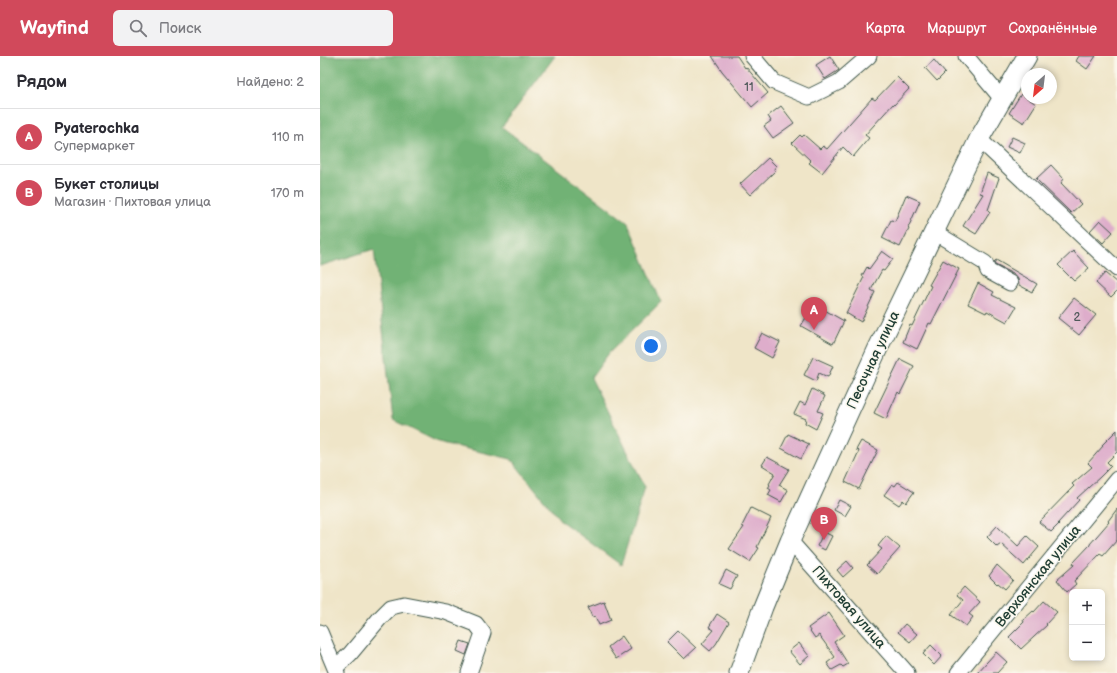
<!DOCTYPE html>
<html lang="ru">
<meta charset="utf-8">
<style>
body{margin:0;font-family:"Balsamiq Sans",sans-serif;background:#f2f2f3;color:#2b2b33}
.controls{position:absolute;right:12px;bottom:12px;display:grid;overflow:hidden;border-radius:6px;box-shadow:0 2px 6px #0003}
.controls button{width:36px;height:36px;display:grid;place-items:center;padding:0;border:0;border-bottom:1px solid #e1e1e2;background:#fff;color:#2b2b33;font:20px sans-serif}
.compass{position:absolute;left:701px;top:12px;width:36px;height:36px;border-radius:50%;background:#fff;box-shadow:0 2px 6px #0003;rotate:208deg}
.you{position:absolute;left:331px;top:290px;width:14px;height:14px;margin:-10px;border:3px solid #fff;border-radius:50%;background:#1a73e8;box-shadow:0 0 0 6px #1a73e833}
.badge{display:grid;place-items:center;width:26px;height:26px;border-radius:50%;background:#d1495b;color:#fff;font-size:13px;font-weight:700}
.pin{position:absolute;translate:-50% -33px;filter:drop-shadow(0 1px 2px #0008)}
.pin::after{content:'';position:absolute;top:21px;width:14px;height:12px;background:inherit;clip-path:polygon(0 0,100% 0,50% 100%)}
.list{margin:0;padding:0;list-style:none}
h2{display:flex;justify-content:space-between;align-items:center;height:52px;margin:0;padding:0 16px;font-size:17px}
h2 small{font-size:13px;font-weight:400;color:#7c7c81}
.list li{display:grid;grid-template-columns:26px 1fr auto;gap:12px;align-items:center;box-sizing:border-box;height:56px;padding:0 16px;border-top:1px solid #e1e1e2}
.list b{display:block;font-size:15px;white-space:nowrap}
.list p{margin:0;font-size:13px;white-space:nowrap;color:#7c7c81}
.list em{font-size:13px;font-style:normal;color:#7c7c81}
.icon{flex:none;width:22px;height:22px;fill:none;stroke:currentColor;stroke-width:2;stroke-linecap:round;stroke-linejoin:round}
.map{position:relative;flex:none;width:797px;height:617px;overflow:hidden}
header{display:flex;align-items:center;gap:24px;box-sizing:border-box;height:56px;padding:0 20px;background:#d1495b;color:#fff}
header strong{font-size:19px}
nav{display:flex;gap:22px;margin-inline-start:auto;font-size:14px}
.search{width:280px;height:36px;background:#f2f2f3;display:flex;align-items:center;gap:10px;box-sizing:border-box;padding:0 14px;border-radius:6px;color:#7c7c81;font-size:15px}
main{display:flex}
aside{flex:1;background:#fff}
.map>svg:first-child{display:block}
.forest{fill:#71b275;stroke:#487854}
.building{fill:#deadcb}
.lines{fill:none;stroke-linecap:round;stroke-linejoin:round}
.minor-casing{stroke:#3e564a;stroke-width:17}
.major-casing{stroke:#3e564a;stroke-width:21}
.minor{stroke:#fff;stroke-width:15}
.major{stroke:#fff;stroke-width:19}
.labels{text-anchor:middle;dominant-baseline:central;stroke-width:3;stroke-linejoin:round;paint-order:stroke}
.number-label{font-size:12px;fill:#4f595a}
.street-label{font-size:14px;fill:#1f3d34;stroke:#fbf7ec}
</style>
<header>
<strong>Wayfind</strong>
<div class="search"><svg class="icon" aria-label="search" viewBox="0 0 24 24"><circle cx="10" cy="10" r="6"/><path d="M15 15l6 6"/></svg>Поиск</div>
<nav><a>Карта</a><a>Маршрут</a><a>Сохранённые</a></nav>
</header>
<main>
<aside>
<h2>Рядом<small>Найдено: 2</small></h2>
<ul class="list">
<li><span class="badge">A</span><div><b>Pyaterochka</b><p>Супермаркет</p></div><em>110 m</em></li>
<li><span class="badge">B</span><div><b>Букет столицы</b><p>Магазин · Пихтовая улица</p></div><em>170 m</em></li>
</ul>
</aside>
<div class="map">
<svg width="797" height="617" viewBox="0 0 797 617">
<rect width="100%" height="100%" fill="#fbf7ec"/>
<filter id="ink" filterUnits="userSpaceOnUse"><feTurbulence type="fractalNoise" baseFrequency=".025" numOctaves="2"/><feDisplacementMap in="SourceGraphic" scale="8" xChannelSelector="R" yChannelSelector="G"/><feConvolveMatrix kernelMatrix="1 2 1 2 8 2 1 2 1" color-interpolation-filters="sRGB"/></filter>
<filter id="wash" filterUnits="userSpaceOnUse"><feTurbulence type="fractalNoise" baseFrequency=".012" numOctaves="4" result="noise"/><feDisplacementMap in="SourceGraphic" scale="16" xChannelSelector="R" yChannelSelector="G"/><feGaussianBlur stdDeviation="0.9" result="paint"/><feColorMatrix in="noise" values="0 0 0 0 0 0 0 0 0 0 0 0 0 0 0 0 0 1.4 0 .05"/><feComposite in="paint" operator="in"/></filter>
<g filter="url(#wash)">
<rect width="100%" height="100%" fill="#efe5c8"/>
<!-- forest -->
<path class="forest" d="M0,0h235l-53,71 126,96 33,79 -52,51 -18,25 54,109 -24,78 -60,-44 -50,-62 -73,-17 -45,-22 -19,-171 -54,17z"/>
<g id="blocks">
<!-- building -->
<path class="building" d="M392,0h25l8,12 1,-1 22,26 -16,14 -30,-36z
M510,0l9,14 -14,9 -9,-14z
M759,0h17l-9,13 -11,-8z
M614,4l11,13 -8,8 -12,-13z
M577,21l12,12 -15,16 -1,-1 -28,31 4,3 -16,19 -10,-10 -21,26 -13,-10 2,-2 -19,-18 8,-8 2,2 2,-2 16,14 3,-3 4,3 45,-51 3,2z
M701,38l15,10 -12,19 -15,-10z
M461,50l13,17 -21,15 -9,-12 7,-5 -3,-5z
M692,81l13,6 -5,10 -13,-6z
M448,102l8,8 -2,3 1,2 -25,24 -10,-11z
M731,109l13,14 -3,4 20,21 -10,9 -35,-34z
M667,117l12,5 -11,32 2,2 -14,22 -13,-8 20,-32 -3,-1z
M586,139l14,6 -12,27 1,1 -9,18 -18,-9 9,-18 4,1z
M780,164l13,12 -10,11 -13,-12z
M562,195l11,8 -9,12 -2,-1 -11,20 4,2 -14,30 -15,-9 18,-36 -2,-1 5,-9 2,2z
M753,195l16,17 -15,13 -16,-16z
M623,204l16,9 -28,55 -2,-1 -12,26 -14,-7 7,-17 2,1 19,-40 -2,-1z
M676,204l41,24 -5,8 -13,-7 -1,-6 -3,-4 -20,-10 -1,-2z
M785,217l12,10v8l-6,6 -15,-14z
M658,227l16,9 -2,3 24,12 -9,15 -20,-11 -1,2 -18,-9z
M754,242l22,17 -17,20 -21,-17z
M494,248l30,17 -11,23 -32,-18z
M442,277l18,9 -8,16 -18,-10z
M493,301l20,9 -5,11 -9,-4 -3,8 -12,-6z
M580,303l14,7 -14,28 -2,-2 -12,27 -12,-6z
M492,333l13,7 -7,15 5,2 -7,16 -11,-6 1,-4 -12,-5 6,-12 5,3z
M797,374v22l-10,10 4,4 -11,11 -23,21 2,2 -21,23 1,1 -8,8 -12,-10 35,-36 -2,-2 20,-17 -4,-4 15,-17 -1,-1z
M468,378l21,10 -8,15 -20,-11z
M541,385l17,9 -19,39 -14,-7 14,-31 -3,-1z
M447,401l22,12 -10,16 9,5 -7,12 -13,-7 3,-5 -3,-2 2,-3 -1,-1 6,-11 -13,-8z
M578,426l16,10 -8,11 -3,-3 -4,5 -15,-10 8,-11 3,2z
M519,444l12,6 -6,10 -11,-6z
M431,452l20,10 -14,29 2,1 -9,14 -21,-13 15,-22 -2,-1z
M797,453v31l-14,16 -3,-2 -26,27 2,3 -9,8 -10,-12 17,-15 -1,-2 17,-18v-1l19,-22 -1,-1z
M677,470l21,20 9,-10 12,11 -15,18 -23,-21 -4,3 -10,-10z
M504,476l8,4 -7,14 -8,-4z
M566,480l14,12 -23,26 -10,-9 15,-16 -4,-3z
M527,505l6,7 -10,9 -6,-7z
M677,509l16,15 -8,9 -7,-6 -1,1 -8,-8z
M406,514l11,6 -7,13 -11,-5z
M644,531l16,15 -11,12 4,3 -7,9 -15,-11 12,-15 -6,-5z
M284,545l7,19 -12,5 -4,-9 -3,1 -4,-10z
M724,545l13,11 -11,12 1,1 -26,24 -12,-12 15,-15 -1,-2 10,-9 1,1z
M509,557l15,22 -10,7 14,22 -5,3 -2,-2 -9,5 -5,-7 8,-6 -16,-22 -4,3 -7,-10z
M397,558l12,8 -13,22 -6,7 -8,-7 12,-14 -5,-3z
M585,568l12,10 -7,8 -12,-10z
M358,575l18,17 -12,11 -17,-17z
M302,580l9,13 -15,10 -8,-12z
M141,585l9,3 -4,11 -9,-4z
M479,587l10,13 -9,8 -11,-13z
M611,589l11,11 -8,9 -11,-11z
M676,596l11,10 -10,11h-20z"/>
</g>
</g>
<g filter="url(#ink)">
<use href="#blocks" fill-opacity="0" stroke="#3e564a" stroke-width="1"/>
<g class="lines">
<!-- minor casing -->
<g class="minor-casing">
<path id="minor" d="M432,0l22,26 35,15 30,-15 30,-26
M646,0l36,43
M659,83l138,130
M614,176l51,31 3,8 22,12
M470,485l117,132
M0,576l17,41
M15,612l15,-14 30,-36 11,-11 13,-3 42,8 30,12 7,9 -14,40
M638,617l159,-194"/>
</g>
<!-- major casing -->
<g class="major-casing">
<path id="major" d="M419,617l24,-66 27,-66 88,-193 101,-209 48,-83"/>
</g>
<!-- minor -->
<use href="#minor" class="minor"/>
<!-- major -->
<use href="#major" class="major"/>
</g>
</g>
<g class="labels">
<!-- number labels -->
<g class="number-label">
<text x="429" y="31">11</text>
<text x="757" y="261">2</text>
</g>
<!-- street labels -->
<g class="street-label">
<text transform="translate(553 304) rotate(-65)">Песочная улица</text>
<text transform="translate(718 520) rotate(-51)">Верхоянская улица</text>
<text transform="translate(529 551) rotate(49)">Пихтовая улица</text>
</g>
</g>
</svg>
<div class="controls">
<button>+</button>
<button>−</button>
</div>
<svg class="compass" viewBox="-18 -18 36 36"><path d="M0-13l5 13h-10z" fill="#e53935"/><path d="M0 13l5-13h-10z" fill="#7c7c81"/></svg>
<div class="you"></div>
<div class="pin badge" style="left:494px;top:274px">A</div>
<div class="pin badge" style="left:504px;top:484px">B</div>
</div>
</main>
